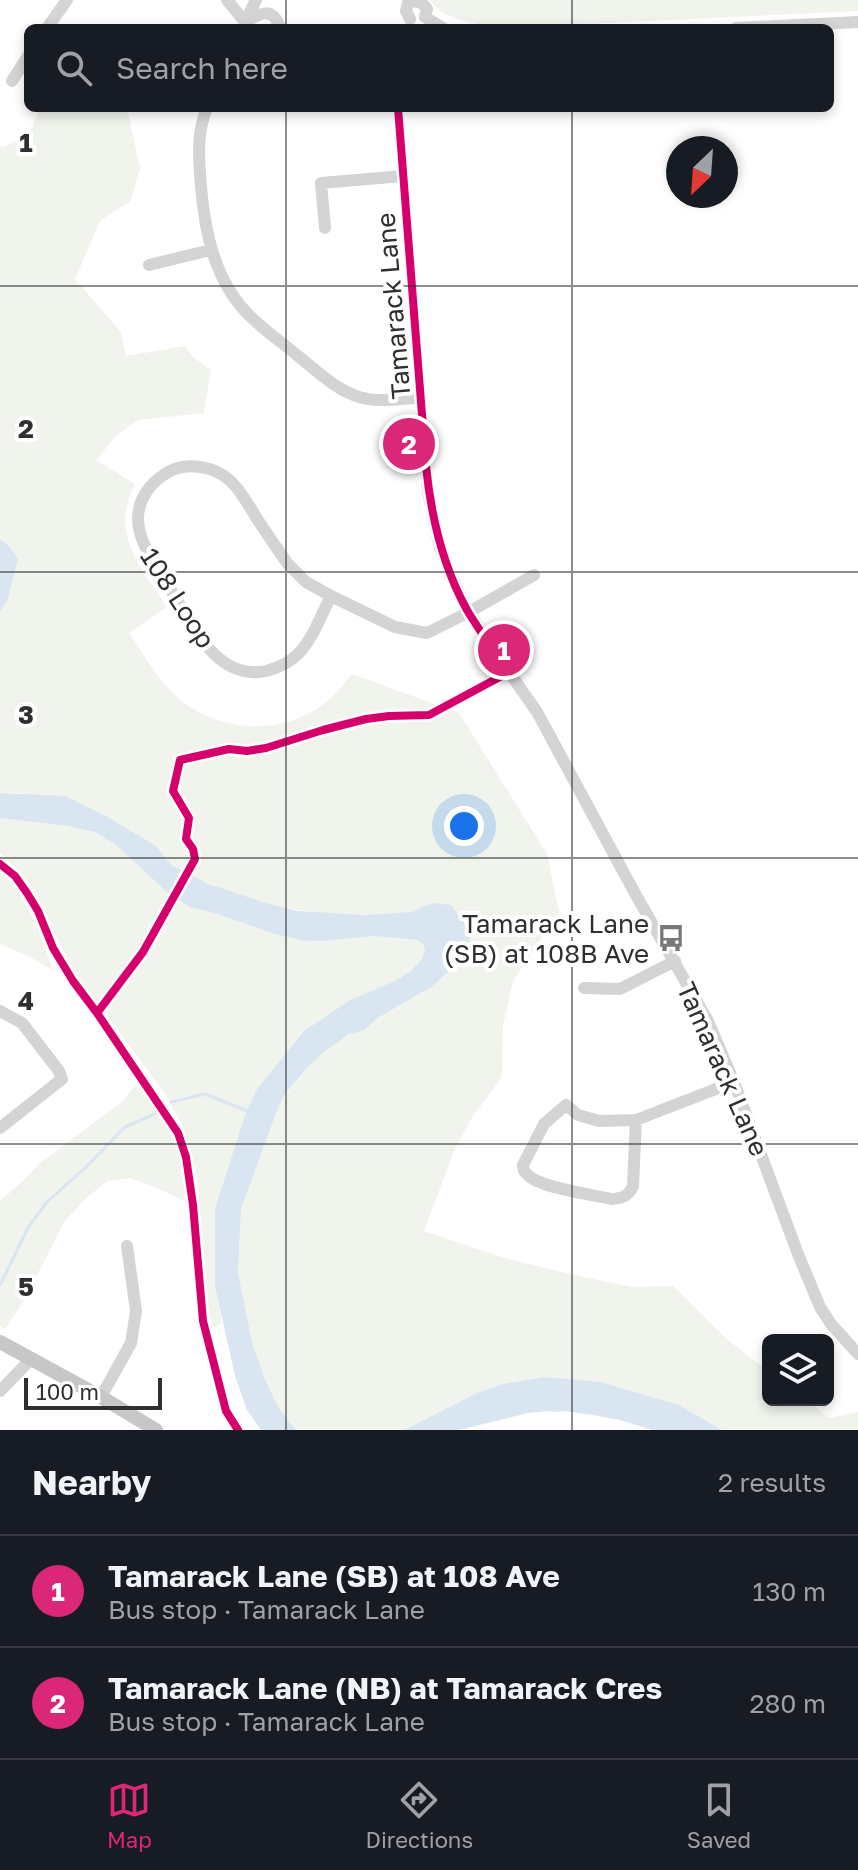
<!DOCTYPE html>
<meta charset="utf-8">
<style>
body{margin:0;font-family:"Golos Text",sans-serif;background:#20242c;color:#f1f3f6}
.controls{position:absolute;right:24px;bottom:24px;display:grid;overflow:hidden;border-radius:12px;box-shadow:0 4px 12px #0003}
.controls button{width:72px;height:72px;display:grid;place-items:center;padding:0;border:0;border-bottom:2px solid #363941;background:#171b24;color:#f1f3f6;font:40px sans-serif}
.compass{position:absolute;left:666px;top:136px;width:72px;height:72px;border-radius:50%;background:#171b24;box-shadow:0 4px 12px #0003;rotate:205deg}
.scale{position:absolute;left:24px;bottom:20px;width:138px;box-sizing:border-box;padding-left:8px;border:4px solid #2f2f2f;border-top:0;font-size:22px;line-height:28px;white-space:nowrap;color:#2f2f2f;-webkit-text-stroke:6px #fff;paint-order:stroke}
.you{position:absolute;left:464px;top:826px;width:28px;height:28px;margin:-20px;border:6px solid #fff;border-radius:50%;background:#1a73e8;box-shadow:0 0 0 12px #1a73e833}
.badge{display:grid;place-items:center;width:52px;height:52px;border-radius:50%;background:#db2777;color:#fff;font-size:26px;font-weight:700}
.pin{position:absolute;translate:-50% -50%;border:4px solid #fff;box-shadow:0 2px 8px #0006}
.list{margin:0;padding:0;list-style:none}
h2{display:flex;justify-content:space-between;align-items:center;height:104px;margin:0;padding:0 32px;font-size:34px}
h2 small{font-size:26px;font-weight:400;color:#9ea1a6}
.list li{display:grid;grid-template-columns:52px 1fr auto;gap:24px;align-items:center;box-sizing:border-box;height:112px;padding:0 32px;border-top:2px solid #363941}
.list b{display:block;font-size:30px;white-space:nowrap}
.list p{margin:0;font-size:26px;white-space:nowrap;color:#9ea1a6}
.list em{font-size:26px;font-style:normal;color:#9ea1a6}
.icon{flex:none;width:44px;height:44px;fill:none;stroke:currentColor;stroke-width:2;stroke-linecap:round;stroke-linejoin:round}
.map{position:relative;flex:none;width:858px;height:1430px;overflow:hidden}
.search{position:absolute;background:#171b24;box-shadow:0 4px 12px #0003;left:24px;right:24px;top:24px;height:88px;display:flex;align-items:center;gap:20px;box-sizing:border-box;padding:0 28px;border-radius:12px;color:#9ea1a6;font-size:30px}
.sheet{height:328px;background:#171b24}
nav{display:flex;justify-content:space-around;align-items:center;box-sizing:border-box;height:112px;border-top:2px solid #363941;background:#171b24;font-size:22px;color:#9ea1a6}
nav a{display:grid;justify-items:center;gap:4px}
nav .on{color:#db2777}
.map>svg:first-child{display:block}
.green{fill:#f0f4ec}
.water{fill:#d9e5f1}
.lines{fill:none;stroke-linecap:round;stroke-linejoin:round}
.stream{stroke:#d9e5f1;stroke-width:3}
.minor{stroke:#d4d4d4;stroke-width:12}
.major{stroke:#c7c7c7;stroke-width:14}
.cycleway-casing{stroke:#fff;stroke-width:13}
.cycleway{stroke:#d6006c;stroke-width:8}
.grid{fill:none;stroke:#2f2f2f;stroke-width:2;stroke-opacity:0.55}
.labels{text-anchor:middle;dominant-baseline:central;stroke-width:8;stroke-linejoin:round;paint-order:stroke}
.street-label{font-size:26px;fill:#2f2f2f;stroke:#fff}
.poi-label{font-size:26px;fill:#2f2f2f;stroke:#fff;text-anchor:end}
.grid-label{font-size:26px;text-anchor:middle;font-weight:bold;fill:#2f2f2f;stroke:#fff;stroke-width:8;stroke-linejoin:round;paint-order:stroke}
</style>
<div class="map">
<svg width="858" height="1430" viewBox="0 0 858 1430">
<rect width="100%" height="100%" fill="#fff"/>
<!-- green -->
<path class="green" d="M430,0h428v11l-356,17c-21,-3 -61,-8 -72,-28z
M40,108h87l13,60 -10,34 -16,9 -14,10 -25,58 46,53 5,24 59,-10 8,11 18,13 -7,43 -66,7 -21,15 -21,25 39,24c-26,50 6,83 32,123l-38,26c14,20 26,43 44,60 40,40 109,45 153,9 10,-8 18,-18 26,-28l107,39 88,141 12,58 -46,69 -10,45 -1,51 -29,39 -19,35 -30,80 77,26 61,15 70,15 41,-1 55,54 40,31v29h38l23,18 29,-6v18h-136l-43,-25 -78,-23 -57,-5 -42,7 -25,9 -73,37h-107l-7,-7 -13,-18 -13,-28 -12,-35 -14,-69 3,-64 37,-101c16,-29 41,-56 69,-72 6,-3 12,-4 18,-7 7,-5 13,-11 20,-15 26,-15 53,-27 70,-53l-23,-57c-6,2 -11,5 -17,7 -9,3 -21,2 -31,3 -67,4 -133,-9 -193,-39l8,-14 -4,-12 -7,-2 6,11 -8,14 -15,-7 -15,-19 -50,-30 -86,-23h-20v-182c15,-22 23,-54 0,-72v-393l3,1 26,-12z
M0,818c39,4 83,3 116,27 20,15 37,35 56,51l-17,30 2,8 20,-35 15,9 19,4 64,22 74,3 24,-1 44,4 6,4 2,6 -3,9 -11,12 -16,10 -45,19 -46,31 -47,58 -42,120v78l7,36 -10,5 -5,-27 -10,-122 -6,-28 -9,-26 -18,-33 -91,-122 -41,-82 -15,-19 -17,-16z
M0,869l20,24 19,38 14,39 -25,-14 -28,-12z
M141,1077l37,56 8,24 7,48 -36,-17 -27,-10 -22,3 -21,16 -22,24 -42,81 -18,27 -5,-3v-125l24,-21 16,-17 83,-62z"/>
<!-- water -->
<path class="water" d="M0,539l9,7 9,13 -10,40 -8,12z
M0,793l65,3 41,20 50,30 15,19 38,19 57,19 33,8 65,4 48,-3 20,-9 19,2 19,26 -1,11 -22,31 -16,14 -53,31 -14,12 -16,5 -24,17 -19,18 -19,23 -8,15 -37,101 -3,64 14,69 12,35 13,28 13,18 7,7h-36l-14,-20 -12,-34 -20,-89v-78l30,-94 12,-26 47,-58 46,-31 45,-19 16,-10 11,-12 3,-9 -2,-6 -6,-4 -44,-4 -51,5 -21,-1 -26,-6 -64,-22 -19,-4 -22,-13 -55,-51 -21,-12 -25,-6 -69,-8z
M544,1377l57,5 78,23 43,25h-70l-32,-10 -27,-5 -30,-4 -9,1 -5,-1 -21,2 -69,17h-55l73,-37 25,-9z"/>
<g class="lines">
<!-- stream -->
<path class="stream" d="M171,1102l34,-8 45,18
M0,1285l29,-59 18,-24 39,-35 39,-40 30,-13"/>
<!-- minor -->
<path class="minor" d="M227,0l18,22
M408,3c9,-3 14,-2 19,6l-2,8
M408,3l-2,8 4,8
M425,17l18,11
M245,22l11,-22
M47,28l20,-28
M246,28l-1,-6c15,-9 28,-16 35,6
M736,28l122,-6
M12,81l16,-25
M207,108c-11,26 -8,52 -6,79 4,46 14,96 50,130 14,14 32,26 47,39 19,15 38,34 61,41 19,6 43,1 62,1
M398,108l30,384 12,56 23,54 25,40 49,70 100,185 71,124 26,61 64,172 22,53 11,17 27,30
M325,228l-4,-45 82,-7
M149,265l62,-15
M331,596c-10,19 -18,43 -33,58 -9,9 -20,14 -32,17 -48,10 -72,-43 -92,-76 -13,-21 -36,-51 -36,-76 0,-19 11,-35 27,-45 10,-7 23,-9 35,-7 31,4 41,26 56,50 10,16 21,31 31,46l19,19 25,14 64,31 32,6 42,-21 65,-37
M584,988l36,1 55,-28
M0,1011l22,12 37,48 3,8 -62,49
M566,1105l-22,19 -21,41c1,6 0,6 6,11 13,12 64,19 83,23 10,-1 16,-2 21,-13l3,-66
M566,1105l12,10 21,6 37,-1 98,-38
M0,1391l31,-32
M101,1397l30,-54 5,-32 -9,-65"/>
<!-- major -->
<path class="major" d="M0,1342l101,55 55,33"/>
<!-- cycleway casing -->
<g class="cycleway-casing">
<path id="cycleway" d="M0,864l15,12 12,17 11,18 15,37 20,33 24,32 81,120 8,24 7,48 10,116 23,90 12,19
M97,1013l46,-61 52,-93 -2,-10 -7,-10 3,-21 -16,-27 7,-31 49,-11 18,2 19,-3 57,-18 43,-11 23,-3 40,-1 80,-43c-14,-20 -29,-40 -42,-62 -25,-45 -36,-94 -41,-144l-28,-358"/>
</g>
<!-- cycleway -->
<use href="#cycleway" class="cycleway"/>
</g>
<!-- grid -->
<path class="grid" d="M286,0v28M572,0v28M286,108v1322M572,108v1322M0,286h858M0,572h858M0,858h858M0,1144h858"/>
<!-- icons -->
<defs>
<g id="bus-bare" transform="scale(2.16)"><path d="M-5-6H5V4H4V6H2V4H-2V6H-4V4H-5ZM-3.5-4V0h7V-4ZM-3.5 1.2v1.5H-2V1.2ZM2 1.2v1.5H3.5V1.2Z" fill="#787878" stroke="#fff" stroke-width="2.5" paint-order="stroke"/></g>
</defs>
<g fill-rule="evenodd">
<use href="#bus-bare" x="671" y="938"/>
</g>
<g class="labels">
<!-- street labels -->
<g class="street-label">
<text transform="translate(393 306) rotate(-95)">Tamarack Lane</text>
<text transform="translate(178 598) rotate(57)">108 Loop</text>
<text transform="translate(723 1069) rotate(66)">Tamarack Lane</text>
</g>
<!-- poi labels -->
<g class="poi-label">
<text x="649" y="923">Tamarack Lane<tspan x="649" dy="30">(SB) at 108B Ave</tspan></text>
</g>
</g>
<g class="grid-label">
<text x="26" y="152">1</text>
<text x="26" y="438">2</text>
<text x="26" y="724">3</text>
<text x="26" y="1010">4</text>
<text x="26" y="1296">5</text>
</g>
</svg>
<div class="controls">
<button><svg class="icon" aria-label="layers" viewBox="0 0 24 24"><path d="M12 4l9 5-9 5-9-5zM3 14l9 5 9-5"/></svg></button>
</div>
<svg class="compass" viewBox="-18 -18 36 36"><path d="M0-13l5 13h-10z" fill="#e53935"/><path d="M0 13l5-13h-10z" fill="#9ea1a6"/></svg>
<div class="scale">100 m</div>
<div class="you"></div>
<div class="pin badge" style="left:504px;top:650px">1</div>
<div class="pin badge" style="left:409px;top:444px">2</div>
<div class="search"><svg class="icon" aria-label="search" viewBox="0 0 24 24"><circle cx="10" cy="10" r="6"/><path d="M15 15l6 6"/></svg>Search here</div>
</div>
<section class="sheet">
<h2>Nearby<small>2 results</small></h2>
<ul class="list">
<li><span class="badge">1</span><div><b>Tamarack Lane (SB) at 108 Ave</b><p>Bus stop · Tamarack Lane</p></div><em>130 m</em></li>
<li><span class="badge">2</span><div><b>Tamarack Lane (NB) at Tamarack Cres</b><p>Bus stop · Tamarack Lane</p></div><em>280 m</em></li>
</ul>
</section>
<nav>
<a class="on"><svg class="icon" aria-label="map" viewBox="0 0 24 24"><path d="M3 6l6-2 6 2 6-2v14l-6 2-6-2-6 2zM9 4v14M15 6v14"/></svg>Map</a>
<a><svg class="icon" aria-label="directions" viewBox="0 0 24 24"><path d="M12 3l9 9-9 9-9-9zM9 14v-3h6M13 9l2 2-2 2"/></svg>Directions</a>
<a><svg class="icon" aria-label="saved" viewBox="0 0 24 24"><path d="M7 4h10v16l-5-4-5 4z"/></svg>Saved</a>
</nav>
